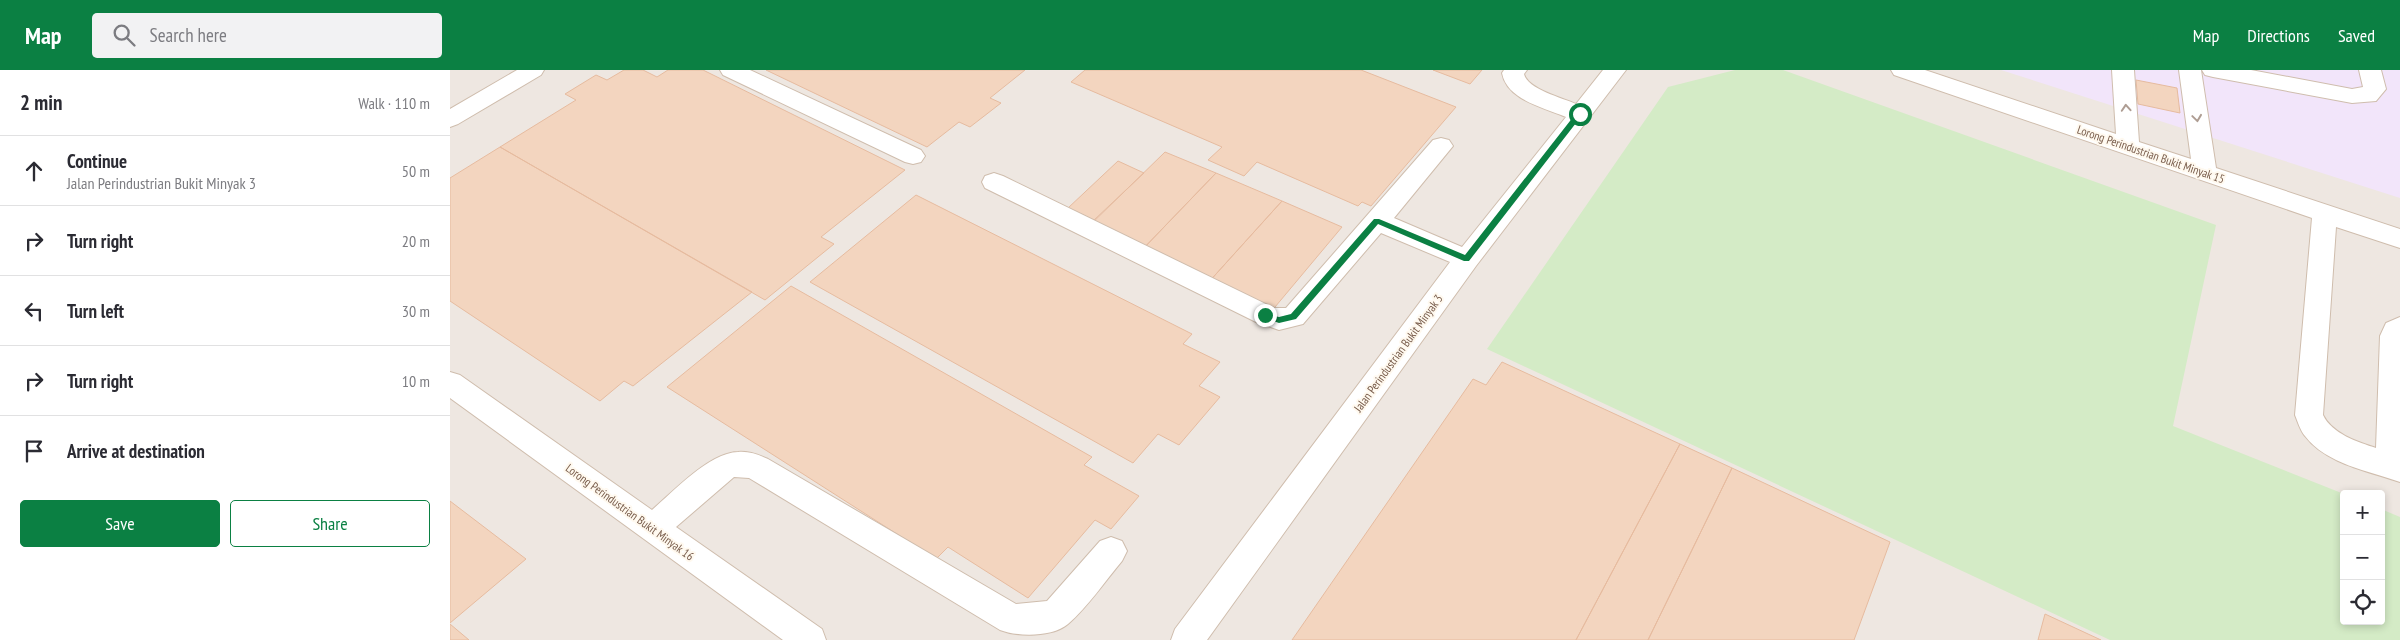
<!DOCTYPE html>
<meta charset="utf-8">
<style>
body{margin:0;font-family:"PT Sans Narrow",sans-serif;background:#f2f2f3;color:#2b2b33}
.controls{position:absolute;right:15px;bottom:15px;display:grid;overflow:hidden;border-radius:5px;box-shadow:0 2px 8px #0003}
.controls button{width:45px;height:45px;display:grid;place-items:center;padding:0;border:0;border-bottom:1px solid #e1e1e2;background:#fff;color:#2b2b33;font:25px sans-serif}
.stop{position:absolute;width:15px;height:15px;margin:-11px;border:4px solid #0b8043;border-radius:50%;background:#fff}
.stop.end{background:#0b8043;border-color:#fff;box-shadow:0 1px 5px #0008}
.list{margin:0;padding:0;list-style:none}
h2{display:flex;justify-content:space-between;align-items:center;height:65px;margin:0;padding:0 20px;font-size:21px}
h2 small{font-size:16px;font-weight:400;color:#7c7c81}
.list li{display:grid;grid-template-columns:32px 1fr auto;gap:15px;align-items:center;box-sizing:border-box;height:70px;padding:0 20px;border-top:1px solid #e1e1e2}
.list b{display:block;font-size:19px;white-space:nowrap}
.list p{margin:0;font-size:16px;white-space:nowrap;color:#7c7c81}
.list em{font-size:16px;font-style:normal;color:#7c7c81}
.actions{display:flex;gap:10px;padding:15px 20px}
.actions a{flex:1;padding:11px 0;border:1px solid #0b8043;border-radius:5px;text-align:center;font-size:18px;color:#0b8043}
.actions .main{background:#0b8043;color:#fff}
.icon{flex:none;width:28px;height:28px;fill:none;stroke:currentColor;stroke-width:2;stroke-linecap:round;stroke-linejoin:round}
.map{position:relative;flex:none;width:1950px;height:570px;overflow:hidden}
header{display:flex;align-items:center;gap:30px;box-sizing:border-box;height:70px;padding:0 25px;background:#0b8043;color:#fff}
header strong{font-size:24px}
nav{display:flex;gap:28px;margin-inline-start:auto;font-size:18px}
.search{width:350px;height:45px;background:#f2f2f3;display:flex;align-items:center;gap:12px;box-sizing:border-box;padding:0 18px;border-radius:5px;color:#7c7c81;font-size:19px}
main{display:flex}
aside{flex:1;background:#fff}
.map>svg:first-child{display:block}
.industrial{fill:#eee7e1;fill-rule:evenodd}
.education{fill:#f2e5fa}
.green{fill:#d4ebc6}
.building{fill:#f3d5bf;stroke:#e6bb9f}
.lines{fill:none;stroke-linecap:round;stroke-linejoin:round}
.minor-casing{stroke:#cfbdad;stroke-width:2}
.minor{fill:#fff;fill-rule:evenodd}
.oneway{stroke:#ae9d93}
.route{fill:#0b8043}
.labels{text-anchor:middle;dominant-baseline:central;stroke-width:4;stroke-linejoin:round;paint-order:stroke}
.street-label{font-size:12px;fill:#785c4b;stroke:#fff9ef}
</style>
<header>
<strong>Map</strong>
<div class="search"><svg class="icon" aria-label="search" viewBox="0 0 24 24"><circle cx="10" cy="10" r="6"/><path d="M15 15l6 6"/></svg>Search here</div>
<nav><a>Map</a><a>Directions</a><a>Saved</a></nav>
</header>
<main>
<aside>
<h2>2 min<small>Walk · 110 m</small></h2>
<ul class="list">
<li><svg class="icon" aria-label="ahead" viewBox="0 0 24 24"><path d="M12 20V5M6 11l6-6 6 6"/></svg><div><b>Continue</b><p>Jalan Perindustrian Bukit Minyak 3</p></div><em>50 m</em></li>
<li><svg class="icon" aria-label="right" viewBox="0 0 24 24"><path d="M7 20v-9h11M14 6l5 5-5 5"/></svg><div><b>Turn right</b></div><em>20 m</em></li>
<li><svg class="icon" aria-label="left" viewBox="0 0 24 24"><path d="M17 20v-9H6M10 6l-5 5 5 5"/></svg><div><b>Turn left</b></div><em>30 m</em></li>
<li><svg class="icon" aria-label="right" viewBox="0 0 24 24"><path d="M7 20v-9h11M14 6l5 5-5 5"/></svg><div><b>Turn right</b></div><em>10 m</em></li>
<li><svg class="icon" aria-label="arrive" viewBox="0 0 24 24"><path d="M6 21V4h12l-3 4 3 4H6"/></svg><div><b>Arrive at destination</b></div></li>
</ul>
<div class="actions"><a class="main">Save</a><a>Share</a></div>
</aside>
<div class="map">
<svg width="1950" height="570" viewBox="0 0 1950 570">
<rect width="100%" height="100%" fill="#fdf5e8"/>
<!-- industrial -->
<path class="industrial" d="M0,0h1950v570h-1950zM1894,424h37v127h-37z"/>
<!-- education -->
<path class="education" d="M1551,0h399v128z"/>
<!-- green -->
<path class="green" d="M1285,0h48l433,155 -43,201 171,68v127h37v-112l19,8v123h-290l-623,-291 181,-262z"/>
<!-- building -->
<path class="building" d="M174,0h19l14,7 11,-7h35l202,100 -84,67 13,7 -69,56 -265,-153 76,-47 -11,-6 31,-19 11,5z
M316,0h259l-35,28 11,5 -31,24 -11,-5 -32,25z
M635,0h276l95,37 -85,99 -9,-4 -4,4 -101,-44 -13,14 -36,-16 14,-13 -151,-65z
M983,0h49l-12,14z
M1686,10l41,8 3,25 -42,-9z
M50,77l252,145 -119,94 -9,-5 -24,20 -150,-100v-123z
M715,82l51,21 -76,79 -53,-24z
M668,91l26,12 -50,47 -26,-12z
M766,103l66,28 -75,83 -67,-32z
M466,125l276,139 -9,10 37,18 -21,24 21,11 -41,48 -21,-11 -25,29 -323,-181z
M832,131l60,26 -72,86 -63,-29z
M341,216l301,171 -8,8 55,31 -28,33 -16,-9 -67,78 -80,-51 -12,12 -269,-172z
M1052,292l178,82 -104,196h-284l181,-261 13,6z
M1230,374l52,24 -84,172h-72z
M1282,398l158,74 -36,98h-206z
M0,431l76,58 -76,64z
M1595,544l56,26h-63z
M0,554l19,16h-19z"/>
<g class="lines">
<!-- minor casing -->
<g class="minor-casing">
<path id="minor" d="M67,0h27l-3,5 -83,49 -8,3v-18z
M270,0h30l171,80 4,6 -4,6 -8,2 -8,-2 -182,-87z
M1054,0h23l-3,4c3,15 39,24 52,30l27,-34h23l-150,196 -269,374h-36l4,-11 275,-367 -69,-29 -78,91 -24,6 -23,-8 -271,-134 -3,-6 3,-6 9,-3 9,3 271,132h12l147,-168 8,-2 8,2 4,6 -59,72 68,29 104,-130c-23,-10 -59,-17 -64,-44z
M1441,0h34l191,64 -4,-64h22l5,72 52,17 -12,-89h22l15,98 184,61v19l-64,-21 -13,188c9,19 35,27 53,33l4,-112 6,-13 14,-6v165c-31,-11 -74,-18 -95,-46 -5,-6 -7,-14 -10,-21l17,-197 -418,-143z
M1752,0h49l101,19 11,-2 -4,-17h22l5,19 -10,12 -24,2 -139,-26 -8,-2z
M0,302l10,3 192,135c22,-19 57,-57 86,-58 11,-1 21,3 30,7l248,145 31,-3 53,-60 11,-4 11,4 5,10 -5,10c-16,19 -35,47 -54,63 -15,13 -50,13 -68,6l-251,-152 -15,-1 -58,50 146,102 4,11h-43l-333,-242z"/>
</g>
<!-- minor -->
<use href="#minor" class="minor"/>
</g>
<!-- one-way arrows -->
<defs><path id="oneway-chevron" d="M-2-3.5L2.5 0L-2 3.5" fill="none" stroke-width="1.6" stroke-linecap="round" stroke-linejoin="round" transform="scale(1.25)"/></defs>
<g class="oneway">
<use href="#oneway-chevron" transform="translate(1676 38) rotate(-94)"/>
<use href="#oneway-chevron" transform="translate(1747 48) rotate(82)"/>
</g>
<!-- route -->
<path class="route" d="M1127,42l6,2 -114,147h-5l-86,-37 -82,95 -17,4 -17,-6v-4l17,4 12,-3 83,-95h5l86,36z"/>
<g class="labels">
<!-- street labels -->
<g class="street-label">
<text transform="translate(1701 84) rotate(19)">Lorong Perindustrian Bukit Minyak 15</text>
<text transform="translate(948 283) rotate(-54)">Jalan Perindustrian Bukit Minyak 3</text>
<text transform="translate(180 442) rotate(36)">Lorong Perindustrian Bukit Minyak 16</text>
</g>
</g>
</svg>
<div class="controls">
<button>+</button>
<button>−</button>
<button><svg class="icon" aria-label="locate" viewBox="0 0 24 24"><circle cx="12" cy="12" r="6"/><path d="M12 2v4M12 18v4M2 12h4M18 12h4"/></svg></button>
</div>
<div class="stop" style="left:1130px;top:44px"></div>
<div class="stop end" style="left:815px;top:245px"></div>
</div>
</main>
